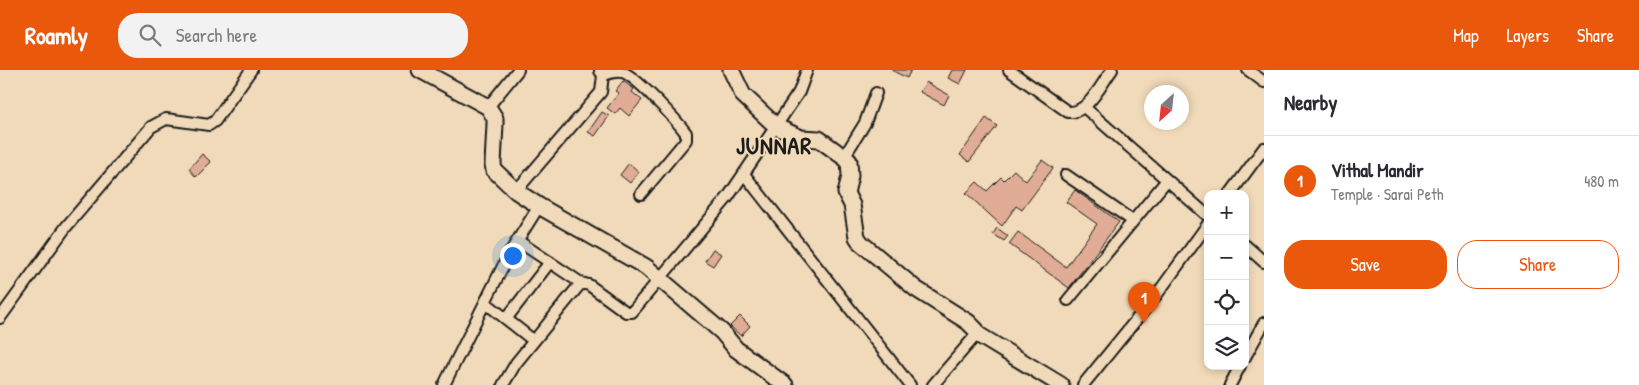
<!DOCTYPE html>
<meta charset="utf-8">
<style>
body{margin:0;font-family:"Patrick Hand",sans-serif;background:#f2f2f3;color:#2b2b33}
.controls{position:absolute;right:15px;bottom:15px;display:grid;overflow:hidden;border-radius:10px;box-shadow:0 2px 8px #0003}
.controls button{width:45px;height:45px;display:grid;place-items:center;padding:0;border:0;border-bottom:1px solid #e1e1e2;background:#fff;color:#2b2b33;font:25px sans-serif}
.compass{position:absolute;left:1144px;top:15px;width:45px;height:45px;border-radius:50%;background:#fff;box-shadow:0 2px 8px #0003;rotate:207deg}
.you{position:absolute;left:512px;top:185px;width:18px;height:18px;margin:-12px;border:4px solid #fff;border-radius:50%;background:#1a73e8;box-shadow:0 0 0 8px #1a73e833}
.badge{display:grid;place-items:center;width:32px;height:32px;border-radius:50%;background:#ea580c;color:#fff;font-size:16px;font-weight:700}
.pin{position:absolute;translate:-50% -41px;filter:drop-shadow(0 1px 2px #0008)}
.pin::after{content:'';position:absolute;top:26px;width:18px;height:15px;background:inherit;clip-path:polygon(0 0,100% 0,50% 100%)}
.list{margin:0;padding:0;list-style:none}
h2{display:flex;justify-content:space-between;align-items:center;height:65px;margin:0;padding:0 20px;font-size:21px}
h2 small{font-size:16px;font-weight:400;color:#7c7c81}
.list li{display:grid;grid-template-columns:32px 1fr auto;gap:15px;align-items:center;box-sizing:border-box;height:90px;padding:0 20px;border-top:1px solid #e1e1e2}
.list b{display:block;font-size:19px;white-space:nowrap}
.list p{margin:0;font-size:16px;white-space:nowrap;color:#7c7c81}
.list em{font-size:16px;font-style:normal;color:#7c7c81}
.actions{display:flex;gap:10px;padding:15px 20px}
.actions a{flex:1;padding:11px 0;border:1px solid #ea580c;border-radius:20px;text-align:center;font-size:18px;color:#ea580c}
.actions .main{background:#ea580c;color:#fff}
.icon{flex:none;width:28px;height:28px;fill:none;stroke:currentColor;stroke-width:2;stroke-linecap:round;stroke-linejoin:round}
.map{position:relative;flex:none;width:1264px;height:315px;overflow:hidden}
header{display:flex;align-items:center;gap:30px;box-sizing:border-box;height:70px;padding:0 25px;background:#ea580c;color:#fff}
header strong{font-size:24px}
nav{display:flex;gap:28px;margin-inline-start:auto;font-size:18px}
.search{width:350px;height:45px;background:#f2f2f3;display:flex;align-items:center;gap:12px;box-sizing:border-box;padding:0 18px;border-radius:20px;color:#7c7c81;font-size:19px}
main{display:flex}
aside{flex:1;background:#fff}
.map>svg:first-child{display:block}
.building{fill:#e1ac96;stroke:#1c1c1c}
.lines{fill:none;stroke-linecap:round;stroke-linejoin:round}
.street-casing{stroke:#1c1c1c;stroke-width:14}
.secondary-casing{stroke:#1c1c1c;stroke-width:19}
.street{stroke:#f1dab9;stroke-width:10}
.secondary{stroke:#f1dab9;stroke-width:15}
.labels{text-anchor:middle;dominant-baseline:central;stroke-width:4;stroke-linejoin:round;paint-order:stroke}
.district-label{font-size:24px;font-weight:bold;letter-spacing:1px;fill:#1c1c1c;stroke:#f1dab9}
</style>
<header>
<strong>Roamly</strong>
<div class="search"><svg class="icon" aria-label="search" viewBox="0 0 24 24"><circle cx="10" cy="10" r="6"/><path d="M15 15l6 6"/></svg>Search here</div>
<nav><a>Map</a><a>Layers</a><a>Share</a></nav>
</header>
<main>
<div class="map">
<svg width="1264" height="315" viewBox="0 0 1264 315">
<rect width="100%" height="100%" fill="#f1dab9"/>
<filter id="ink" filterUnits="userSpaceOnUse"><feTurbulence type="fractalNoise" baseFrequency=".02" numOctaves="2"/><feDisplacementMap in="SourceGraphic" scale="10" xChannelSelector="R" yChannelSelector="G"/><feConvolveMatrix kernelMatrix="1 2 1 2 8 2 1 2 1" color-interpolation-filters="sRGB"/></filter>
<g filter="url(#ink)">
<!-- building -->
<path class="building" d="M891,0h20l-4,8z
M952,0h15l-7,14 -12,-6z
M623,11l11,8 -2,3 10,8 -13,16 -9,-8 -5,6 -8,-6 12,-15 -4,-2z
M926,12l23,13 -5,10 -24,-13z
M602,42l7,4 -14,20 -7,-4z
M986,48l11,8 -28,36 -9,-7z
M202,84l9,8 -15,15 -7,-8z
M1042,90l11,8 -31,42 -6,-4 -14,20 -36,-33 11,-11 10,9 14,-14 3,3 10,-10 12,11z
M629,93l10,9 -9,11 -10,-8z
M1075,120l44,32 -50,66 -60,-44 9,-12 48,35 31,-43 -31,-22z
M997,158l11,8 -4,5 -11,-7z
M713,179l8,5 -8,12 -8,-5z
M740,246l10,10 -9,10 -11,-10z"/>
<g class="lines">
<!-- street casing -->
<g class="street-casing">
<path id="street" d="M1009,0l59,42c20,2 33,-28 44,-42
M1248,0l16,12
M603,5c7,-2 12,-4 19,-3 13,3 55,49 64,61v7l-45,54
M488,37l30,-37
M1084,37l124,109
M844,87l21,-34 11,-30
M744,104l166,211
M1066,105l67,46
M516,121l85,-99 2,-17 -3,-4
M1230,124l34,-46
M518,171l63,42
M1245,175l19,17
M1068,230l99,-120
M486,233l48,38
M0,248l66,-91 85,-100 15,-8 43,6 6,-4 36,-51
M506,249l44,-57
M1245,287l19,-34
M444,315l65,-131 30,-48
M503,315l13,-22 65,-80 8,2 37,27h6l96,-115 71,-105 8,-22
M933,315l44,-51
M1083,315l75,-92 50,-69
M1230,315l10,-19"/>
</g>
<!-- secondary casing -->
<g class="secondary-casing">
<path id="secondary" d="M420,0l68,37 7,11v6l-2,40 1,6 22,21 23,15 107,61 76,65 14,17 49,36
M731,0l12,25 34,32 24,11 18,1 30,22 1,15 -4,17 6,12 5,32 4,6 55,46 52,33 8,8 1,4 84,51"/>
</g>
<!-- street -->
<use href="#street" class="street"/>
<!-- secondary -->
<use href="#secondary" class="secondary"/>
</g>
</g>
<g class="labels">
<!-- district labels -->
<g class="district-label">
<text x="774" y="75">JUNNAR</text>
</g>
</g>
</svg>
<div class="controls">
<button>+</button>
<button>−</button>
<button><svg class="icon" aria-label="locate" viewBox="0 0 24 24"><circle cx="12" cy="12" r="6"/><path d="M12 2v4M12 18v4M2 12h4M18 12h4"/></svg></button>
<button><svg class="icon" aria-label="layers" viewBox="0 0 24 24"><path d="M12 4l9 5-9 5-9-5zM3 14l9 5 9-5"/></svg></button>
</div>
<svg class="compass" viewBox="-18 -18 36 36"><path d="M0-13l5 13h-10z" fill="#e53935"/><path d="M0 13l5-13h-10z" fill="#7c7c81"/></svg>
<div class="you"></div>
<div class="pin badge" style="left:1144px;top:253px">1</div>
</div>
<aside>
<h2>Nearby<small></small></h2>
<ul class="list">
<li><span class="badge">1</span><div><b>Vithal Mandir</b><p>Temple · Sarai Peth</p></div><em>480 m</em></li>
</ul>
<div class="actions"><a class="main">Save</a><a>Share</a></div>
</aside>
</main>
